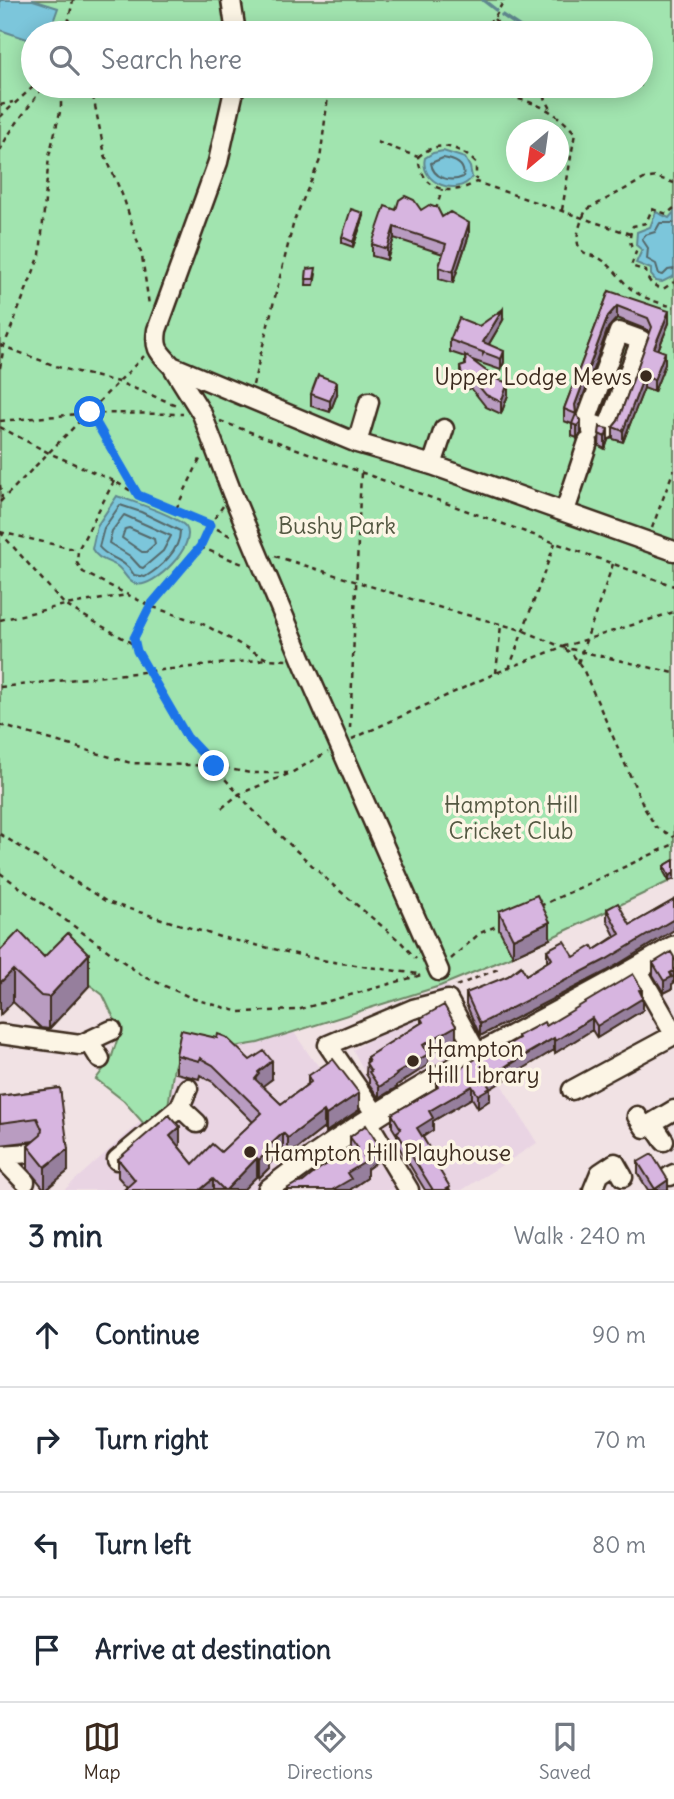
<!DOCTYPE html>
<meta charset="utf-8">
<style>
body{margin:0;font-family:Delius,sans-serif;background:#f2f2f3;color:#1f2937}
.compass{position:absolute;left:506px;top:119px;width:63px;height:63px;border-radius:50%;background:#fff;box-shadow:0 4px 18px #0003;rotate:209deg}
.stop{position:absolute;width:21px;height:21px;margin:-16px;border:5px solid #1a73e8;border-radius:50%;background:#fff}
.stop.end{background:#1a73e8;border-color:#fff;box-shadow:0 2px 7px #0008}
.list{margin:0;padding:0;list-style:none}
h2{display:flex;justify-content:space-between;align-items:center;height:91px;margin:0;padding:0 28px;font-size:30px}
h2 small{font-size:23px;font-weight:400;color:#747a83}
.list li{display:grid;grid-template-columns:46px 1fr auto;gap:21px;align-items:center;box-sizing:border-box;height:105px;padding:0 28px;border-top:2px solid #e0e1e3}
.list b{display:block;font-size:26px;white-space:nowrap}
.list em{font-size:23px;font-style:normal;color:#747a83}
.icon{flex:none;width:38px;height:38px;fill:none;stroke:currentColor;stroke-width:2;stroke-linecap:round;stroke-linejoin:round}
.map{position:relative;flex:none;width:674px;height:1190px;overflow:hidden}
.search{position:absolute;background:#fff;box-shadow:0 4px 18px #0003;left:21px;right:21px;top:21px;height:77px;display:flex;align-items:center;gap:18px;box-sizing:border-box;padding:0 24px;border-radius:38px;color:#747a83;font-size:26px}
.sheet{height:511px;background:#fff}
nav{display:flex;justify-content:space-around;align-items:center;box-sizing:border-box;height:98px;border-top:2px solid #e0e1e3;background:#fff;font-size:19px;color:#747a83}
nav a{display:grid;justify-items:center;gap:4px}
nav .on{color:#3b2a1e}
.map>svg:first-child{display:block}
.built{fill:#e9d4e3}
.green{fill:#a1e4af;stroke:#6e8766;stroke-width:2;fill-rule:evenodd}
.water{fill:#7bc6db;stroke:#61888f;stroke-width:2}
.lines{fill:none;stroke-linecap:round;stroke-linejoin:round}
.shore{stroke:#55686a;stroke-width:2}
.stream{stroke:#61888f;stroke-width:3.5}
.minor-casing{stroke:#3b2a1e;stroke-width:23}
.major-casing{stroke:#3b2a1e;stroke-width:26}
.path{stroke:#3b2a1e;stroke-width:2.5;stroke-dasharray:5 5;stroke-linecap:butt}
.minor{stroke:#fcf5e5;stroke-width:18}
.major{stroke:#fcf5e5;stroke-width:21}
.wall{fill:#b99cc1;stroke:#3b2a1e;stroke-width:2}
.shaded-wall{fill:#967f9d;stroke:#3b2a1e;stroke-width:2}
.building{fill:#d7b5e0;stroke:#3b2a1e;stroke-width:2}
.route{stroke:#1a73e8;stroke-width:9}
.poi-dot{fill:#3b2a1e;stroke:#fcf5e5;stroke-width:2.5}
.labels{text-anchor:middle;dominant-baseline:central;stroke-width:7;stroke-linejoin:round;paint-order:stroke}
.poi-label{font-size:23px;fill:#3b2a1e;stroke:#fcf5e5;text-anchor:start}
.park-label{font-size:23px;fill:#545842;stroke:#fcf5e5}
</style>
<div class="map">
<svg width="674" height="1190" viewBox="0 0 674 1190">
<rect width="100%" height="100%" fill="#f1e2e4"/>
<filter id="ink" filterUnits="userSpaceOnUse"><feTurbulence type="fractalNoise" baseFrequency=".0143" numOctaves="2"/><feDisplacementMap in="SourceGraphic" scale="14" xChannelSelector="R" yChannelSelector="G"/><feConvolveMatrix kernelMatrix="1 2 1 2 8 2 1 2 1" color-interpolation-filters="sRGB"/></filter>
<g filter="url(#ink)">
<!-- built -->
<path class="built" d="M446,983l33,65 58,95 -75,47h-398l104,-93 3,-56 87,2 35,-12 20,29 31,28 21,-15 -12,-23 61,-37 8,14 23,-13 -11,-27z"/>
<!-- green -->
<path class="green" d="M0,0h674v879l-161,77 -73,30 -182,57 -43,7 -34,-4 -7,21 -6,39 -24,18 -20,-23 -28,-22 15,-20 9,-28 -17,-36 -42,-32 -61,14zM33,33h608v53h-608zM516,130h42v42h-42z"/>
<!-- water -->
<path class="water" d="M0,0h33l25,8 -9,25h-16v8l-33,-11z
M443,151l22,7 5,9 2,10c-14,21 -53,6 -47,-19l8,-5z
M656,212l13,6 5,-6v64l-12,6 -6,-1 -5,-6v-6l-15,-6 6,-13 -6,-5 1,-13 13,-5z
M117,496c14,5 61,20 69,31 12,17 -32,62 -50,57 -9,-2 -11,-12 -19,-18 -10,-6 -19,-6 -25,-17l5,-23z"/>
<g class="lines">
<!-- shore -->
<path class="shore" d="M443,158c11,2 23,6 20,19 -13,6 -30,1 -32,-14z
M674,223h-14l-5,9 -10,3 -3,4 6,9 -1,11 9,5 3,10 4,1 5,-5 6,-1
M120,505l21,7 39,19c0,20 -20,37 -35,46l-11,-2c-10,-17 -26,-16 -35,-28l5,-19z
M124,515l47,21 -8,15 -20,17 -3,-1 -10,-11 -21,-13 3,-12z
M129,528l25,11 1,5 -9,8h-4l-20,-14 3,-9z"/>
<!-- stream -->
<path class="stream" d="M483,0l13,10
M502,15l27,18
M579,86l5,7"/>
<!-- minor casing -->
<g class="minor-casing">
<path id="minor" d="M231,0l5,33
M235,86l-17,76 -61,168c-3,19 2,22 15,36l185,77
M172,366l30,48 30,79 71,169 136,309
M369,402l-12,41 75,22 242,86
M592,431l3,-6 -9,-4 33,-89 22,8 -34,89 -12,-4
M432,465l12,-36
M565,511l23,-69
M637,969l37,65
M0,1034l80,11 32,-15
M89,1041l11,18
M572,1090l102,-55
M180,1107l17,16
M377,1116l-49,-71 85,-36 35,-9 30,55
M637,1116l8,12 7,-5 12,18
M368,1122l41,68
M652,1123l22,-13
M0,1155l31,-2
M0,1156l25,26
M117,1160l63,-53 8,-19
M670,1176l4,-2
M593,1190l7,-17 15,-10 8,14"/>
</g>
<!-- major casing -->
<g class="major-casing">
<path id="major" d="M269,1190c65,-51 138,-95 209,-135 66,-37 132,-69 196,-108"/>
</g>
<!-- path -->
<path class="path" d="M69,19l6,14
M494,19l13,14
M251,29l31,4
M66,33l7,-33
M470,33l24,-14 10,-19
M91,86l14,69 19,44 18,57 7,49
M460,86c46,15 79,6 115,47l-13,77
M539,86l13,25
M0,105l13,-3
M0,117l34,-31
M377,142l41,15c3,33 32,41 58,25l154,52
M0,151c9,-22 30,-43 43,-65
M418,157c20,-18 41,-11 58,6v17
M674,183l-18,-6 -12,2 -58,31c-4,9 -12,27 -7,37 5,9 16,8 23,13 10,6 18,19 27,27 12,11 30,16 45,20
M674,208l-7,6 -15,-5 -6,14 -13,3c-4,10 -5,18 3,26l-5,14 15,5c2,11 6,15 17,18l11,-7
M436,210l6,-21
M0,345l61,23 57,14 61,24
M0,368l4,-22 36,-91 9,-99 12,-48v-22
M253,385l41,-164 26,-61 8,-64 6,-10
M90,413l48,81
M0,421l90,-8 93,1
M220,421l454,165
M0,427l49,26 65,28 24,14 72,30 24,13
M114,481l-36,69 -1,13 6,9 67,34 53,18 64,35 20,1
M0,485l2,13
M0,502l145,-147
M223,506l-13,19 -10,22 -50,59 -16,32 3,13 50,86 67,74 80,75 67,56 15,17
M176,509l26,-54
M652,528l22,-59
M0,532l65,73 70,40
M0,532l78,18
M200,547l45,18
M275,556l152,48 95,26 40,17 112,26
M0,620l65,-15 62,-10
M565,649l8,6 10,14 62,140 11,18 18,10
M578,663l35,-99
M509,669l46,-126
M496,673l5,-48
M0,687l267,-28
M0,725l131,38 83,3 36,7h38
M350,728l11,-256
M352,739l144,-66 66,-26 112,-35
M222,808l17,-14 52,-21 37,-21
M0,834l107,68 113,35 107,24 91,13
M0,873l143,103 51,23 46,13 57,-2 128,-36
M540,906l134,-62
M451,959l29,-26 19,-8
M456,986l42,-17"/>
<!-- minor -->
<use href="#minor" class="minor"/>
<!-- major -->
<use href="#major" class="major"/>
</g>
<!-- wall -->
<path class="wall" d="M396,210l46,7 27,18 -16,48 -14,-4v-12l4,-13 -49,-16 -7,22 -15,-4v-12z
M363,219l-10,28 -11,-4v-6z
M307,269l9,5 -2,11h-8z
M609,291l60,32 -11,27 7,14 -11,28 -10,-4 -21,54 -10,-3v-12l5,-6 32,-88 -2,-3 -31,-12 -9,10 -32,87 5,18 -4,5 -5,-2v-12l-8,-3v-12z
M503,320l-14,24 15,18 -3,8 -29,-10 36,35 -7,19 -15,-7 -15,-19 -8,3 -3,-12v-12l5,-1v-9l-15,-5v-12l29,-14z
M311,394h26l-7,18 -19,-6z
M600,427l8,13 -3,9 -6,-3z
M674,860l-5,21 -5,-9v-6z
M674,900v30l-67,41 -127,65 -14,-32v-11l60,-18 21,-13v-12l27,7 20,-7 21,-14 -8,-16v-11l23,16z
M499,911l51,28 -37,17 -14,-27z
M0,951l44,6 45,29 -40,43 -8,-1 -28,-26z
M653,963l19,21v5l-8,4 -11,-18z
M642,995l1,15 -46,28 -5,-8 -37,23 -1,-3 -42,25 -22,14v11l-12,8 -6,-10 -39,23v9l-10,7 10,23 17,30h-25l-28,-46v-9l-5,-8v-13l44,-26v-5l82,-45v-2z
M421,1018l35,20 -28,16v11l-31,20v2l-18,11 -10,-14v-5l-3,-5 1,-17 54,-34z
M181,1030l91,49 -10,7 19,18 27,-20v-8l51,34 -33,22 -2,-4 -36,28 -5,-5 -14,13v4l-10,10 -2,-2 -14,14h-119l3,-3 -9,-10v-18l62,-14 -2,1 15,18 28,-12 32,-30 -40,-40 -13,-7 -1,4 -23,-6v-18z
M60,1088l8,83 -23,19 -17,-21v-23l7,-5 -35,4v-49z
M350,1137l28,24 -11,8v9l-16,11v1l-48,-8 47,-30z
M638,1162l30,28h-20l-10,-16z"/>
<!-- shaded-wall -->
<path class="shaded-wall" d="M363,213v6l-10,28v-5z
M469,223v12l-16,48v-11z
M394,227v11l-7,22v-11z
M617,306v12l-9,10 -32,88 -1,-11 33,-89z
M503,309v11l-20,34v-12z
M669,311v12l-15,37v-12z
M504,351v11l-3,8v-11z
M665,352v12l-11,28v-12z
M644,376v12l-21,54v-11z
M471,377v11l-8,3v-12z
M337,382v12l-7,18v-11z
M508,383v12l-7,19v-12z
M581,421v12l-4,5v-12z
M608,429v11l-3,9v-12z
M674,873v6l-5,2v-5z
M674,919v11l-67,41 -127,65v-12z
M550,922v17l-37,17v-17z
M89,954v32l-40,43v-32z
M13,970v32l-13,13v-32z
M674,971v12l-2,1v5l-8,4v-12l6,-8z
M642,989v10l1,-1v12l-46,28v-12z
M592,1018v12l-37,23v-12z
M456,1026v12l-33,19v-12z
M554,1038v12l-64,39v11l-12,8v-13l7,-15z
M428,1054v11l-31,20v2l-18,11v-11l17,-13z
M272,1061v18l-13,10 -4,-10 3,-7z
M472,1086v12l-39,23v9l-16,10v-12l12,-17z
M359,1093v17l-33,22v-17z
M324,1111v17l-36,28v-18z
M180,1127v18l-10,9v-18z
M283,1133v18l-14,13v4l-10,10v-18l8,-12z
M378,1144v17l-11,8v9l-16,11v1h-19l31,-35z
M68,1149v22l-23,19v-23z
M257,1158v18l-14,14h-17z
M213,1179v11h-13z
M668,1180v10h-13v-1z"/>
<!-- building -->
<path class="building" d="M405,196l9,4 7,10 8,-5 5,2h3l5,10 8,-5 19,11 -16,49 -14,-5 7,-23 -52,-17 -7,22 -15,-5 13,-38 11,4 3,-10z
M351,209l12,4 -10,29 -11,-5z
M316,268l-2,11h-8l1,-10z
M609,291l60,20 -15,37 11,4 -11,28 -10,-4 -21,55 -10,-4 5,-6 34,-94 -4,-9 -31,-12 -9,10 -33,89 1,9 -12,-5z
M503,309l-20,33 21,9 -3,8 -51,-19 9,-22 20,8z
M465,355l32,24 11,4 -7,19 -15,-7 -15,-18 -8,2 -3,-12 6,-2z
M318,375l19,7 -7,19 -19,-7z
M576,414l5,7 -4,5 -5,-2z
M600,427l8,2 -3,8 -6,-3z
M674,860v13l-5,3 -5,-10z
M537,895l13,27 -37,17 -14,-28z
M674,900v19l-67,40 -127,65 -14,-31 42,-17 13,-10 5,9 26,-16 -5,-9 17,-9 10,16 18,-11 2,4 26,-16 -13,-25 11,-6 12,22z
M19,931l25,26 24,-24 21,21 -40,43 -8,-1 -28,-26 -13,13v-32z
M671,952l3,5v14l-4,2 2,4 -8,4 -11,-18z
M633,974l9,15 -3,1 4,8 -46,28 -5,-8 -37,23 -1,-3 -42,24 -27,18 5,8 -12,7 -6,-9 -43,25 4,7 -16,10 16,26 -3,1 20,32 -5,3h-12l-36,-58 4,-3 -9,-15 46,-27 -2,-4 43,-26 22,-12 1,3 17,-10 -1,-2 26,-14 2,4z
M444,1005l12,21 -33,19 5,9 -32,20 1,1 -18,12 -10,-15 2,-1 -5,-8 3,-2 -2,-4 56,-35 -2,-4z
M181,1030l36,8 1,-4 8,3 24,23 14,-9 8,10 -14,11 1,2 -4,5 26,25 30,-22 -3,-6 25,-17 26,34 -33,22 -2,-4 -36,27 -5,-5 -16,15 2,2 -10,10 -2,-2 -31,32h-2l-11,-11 -13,11h-76l11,-10 -17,-21 51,-44 11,12 -10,9 23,28 19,-20 9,8 41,-39 -49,-48 -13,-7 -1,3 -23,-6z
M60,1088l8,61 -23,18 -17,-21 13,-11 1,-6 -5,-11 -37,5v-27z
M366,1125l12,19 -15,11 4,6 -20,12 4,6 -19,11h-47l10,-6 8,-2 16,-13 38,-22 -7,-10z
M652,1154l16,26 -13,9 -17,-27z"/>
</g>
<g class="lines" filter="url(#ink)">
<!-- route -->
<path class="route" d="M90,412l48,83 72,30 -10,22 -50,59 -16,32 3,13 50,86 27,29"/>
</g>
<!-- markers -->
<g class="poi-dot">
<circle cx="646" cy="376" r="7"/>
<circle cx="413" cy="1061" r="7"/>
<circle cx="250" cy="1152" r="7"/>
</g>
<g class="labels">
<!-- poi labels -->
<g class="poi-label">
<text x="632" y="376" text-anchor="end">Upper Lodge Mews</text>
<text x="427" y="1048">Hampton<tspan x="427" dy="26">Hill Library</tspan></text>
<text x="264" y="1152">Hampton Hill Playhouse</text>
</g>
<!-- park labels -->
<g class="park-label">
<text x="337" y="525">Bushy Park</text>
<text x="511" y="804">Hampton Hill<tspan x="511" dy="26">Cricket Club</tspan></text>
</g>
</g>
</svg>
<svg class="compass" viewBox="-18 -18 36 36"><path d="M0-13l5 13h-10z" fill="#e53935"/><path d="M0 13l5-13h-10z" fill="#747a83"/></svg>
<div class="stop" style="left:90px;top:412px"></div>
<div class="stop end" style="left:214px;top:766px"></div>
<div class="search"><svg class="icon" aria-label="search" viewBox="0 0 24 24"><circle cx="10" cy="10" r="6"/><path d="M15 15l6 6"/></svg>Search here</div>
</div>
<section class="sheet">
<h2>3 min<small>Walk · 240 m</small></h2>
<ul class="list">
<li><svg class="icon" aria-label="ahead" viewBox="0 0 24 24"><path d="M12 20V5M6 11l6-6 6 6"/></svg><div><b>Continue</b></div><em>90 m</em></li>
<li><svg class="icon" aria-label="right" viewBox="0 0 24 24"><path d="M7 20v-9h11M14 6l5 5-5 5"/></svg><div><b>Turn right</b></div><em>70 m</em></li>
<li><svg class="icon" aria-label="left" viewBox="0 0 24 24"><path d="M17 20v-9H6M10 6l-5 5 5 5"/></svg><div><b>Turn left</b></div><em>80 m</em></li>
<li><svg class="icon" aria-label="arrive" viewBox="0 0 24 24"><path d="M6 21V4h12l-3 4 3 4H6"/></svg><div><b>Arrive at destination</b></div></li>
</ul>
</section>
<nav>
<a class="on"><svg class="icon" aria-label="map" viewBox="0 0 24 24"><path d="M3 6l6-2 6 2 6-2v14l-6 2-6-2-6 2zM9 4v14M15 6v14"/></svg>Map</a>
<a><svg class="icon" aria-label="directions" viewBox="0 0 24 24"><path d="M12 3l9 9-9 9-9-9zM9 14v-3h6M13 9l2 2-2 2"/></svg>Directions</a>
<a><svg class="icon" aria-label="saved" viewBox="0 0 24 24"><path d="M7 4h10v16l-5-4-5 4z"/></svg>Saved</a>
</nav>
